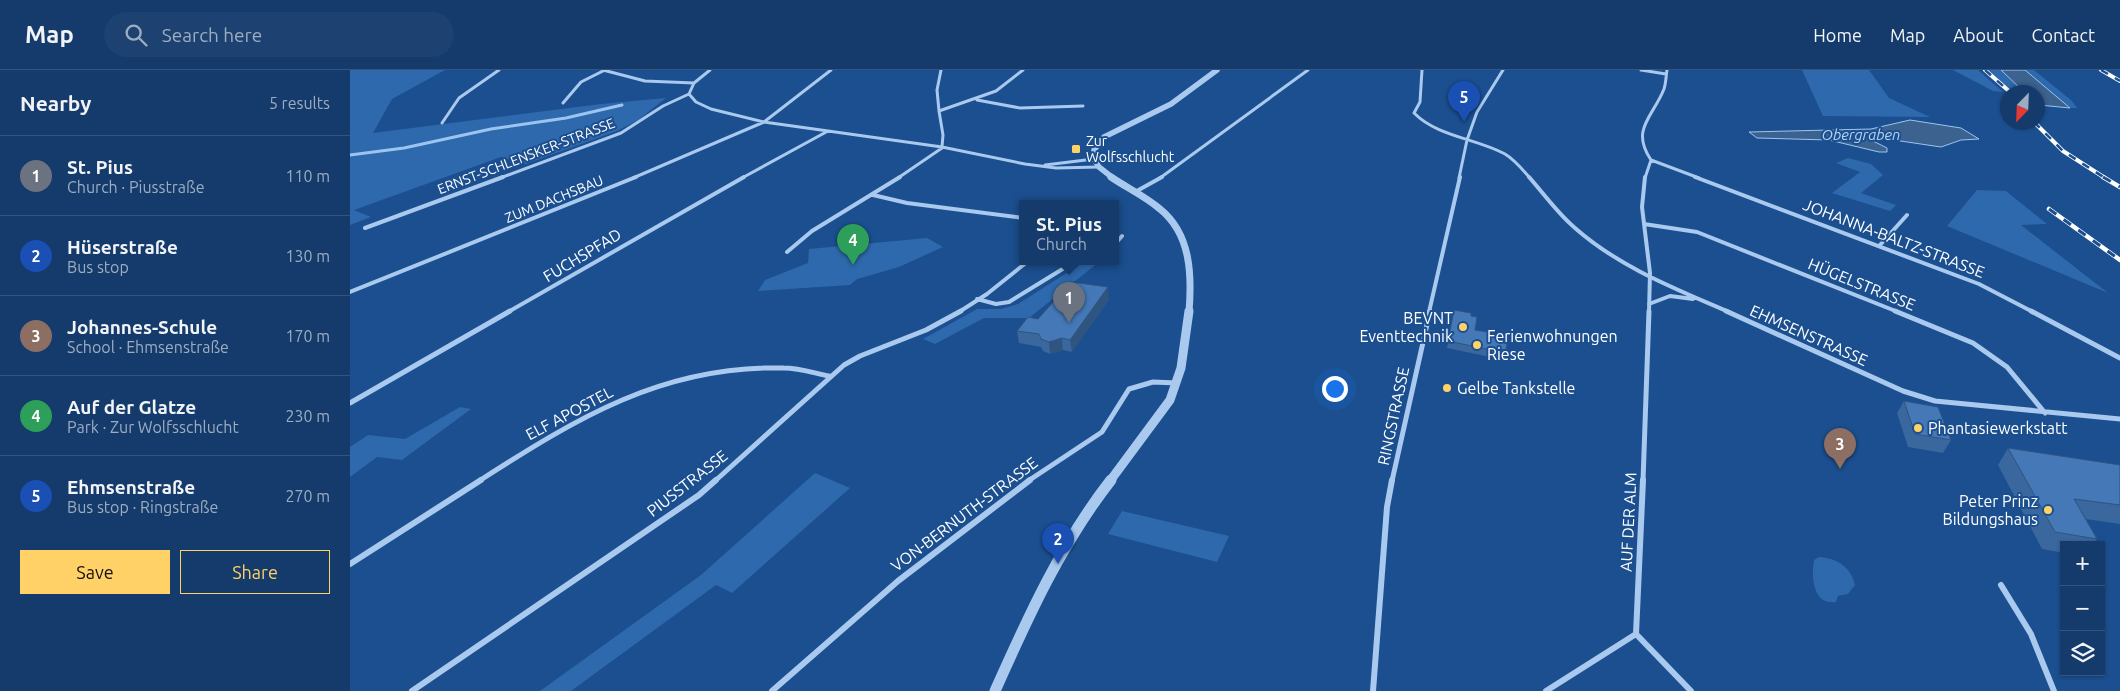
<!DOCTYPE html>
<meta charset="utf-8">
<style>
body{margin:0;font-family:Ubuntu,sans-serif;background:#1d4271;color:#f1f3f6}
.controls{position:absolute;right:15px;bottom:15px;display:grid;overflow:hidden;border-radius:0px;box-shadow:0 1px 4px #0004}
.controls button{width:45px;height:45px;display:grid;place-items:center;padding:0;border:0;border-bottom:1px solid #33557e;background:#143b6b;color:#f1f3f6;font:25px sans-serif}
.compass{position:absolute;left:1650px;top:15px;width:45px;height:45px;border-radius:50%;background:#143b6b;box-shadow:0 1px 4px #0004;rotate:203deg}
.you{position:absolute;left:984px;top:318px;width:18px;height:18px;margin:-12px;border:4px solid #fff;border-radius:50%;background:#1a73e8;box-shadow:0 0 0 8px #1a73e833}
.badge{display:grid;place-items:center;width:32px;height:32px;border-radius:50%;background:#ffd166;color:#fff;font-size:16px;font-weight:700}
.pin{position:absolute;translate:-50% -41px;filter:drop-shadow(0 1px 2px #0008)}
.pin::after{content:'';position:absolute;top:26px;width:18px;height:15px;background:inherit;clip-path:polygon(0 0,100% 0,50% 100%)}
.popup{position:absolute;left:669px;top:130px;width:100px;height:65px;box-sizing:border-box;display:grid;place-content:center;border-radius:0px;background:#143b6b;filter:drop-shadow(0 1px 4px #0005);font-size:16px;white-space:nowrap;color:#9dadc1}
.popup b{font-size:19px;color:#f1f3f6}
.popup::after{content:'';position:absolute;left:50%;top:100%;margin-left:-10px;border:10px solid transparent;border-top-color:#143b6b}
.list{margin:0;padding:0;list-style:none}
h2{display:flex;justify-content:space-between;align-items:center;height:65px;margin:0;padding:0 20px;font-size:21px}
h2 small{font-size:16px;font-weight:400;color:#9dadc1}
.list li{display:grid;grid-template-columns:32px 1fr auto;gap:15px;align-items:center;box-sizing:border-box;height:80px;padding:0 20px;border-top:1px solid #33557e}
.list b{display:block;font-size:19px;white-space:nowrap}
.list p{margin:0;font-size:16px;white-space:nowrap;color:#9dadc1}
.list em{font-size:16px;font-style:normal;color:#9dadc1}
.actions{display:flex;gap:10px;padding:15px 20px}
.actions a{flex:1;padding:11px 0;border:1px solid #ffd166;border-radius:0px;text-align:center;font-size:18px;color:#ffd166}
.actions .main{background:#ffd166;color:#111}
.icon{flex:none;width:28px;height:28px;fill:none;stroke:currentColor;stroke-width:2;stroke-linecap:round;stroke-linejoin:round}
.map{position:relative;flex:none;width:1770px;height:621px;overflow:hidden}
header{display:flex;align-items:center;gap:30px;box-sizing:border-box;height:70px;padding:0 25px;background:#143b6b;border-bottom:1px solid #33557e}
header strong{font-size:24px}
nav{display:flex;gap:28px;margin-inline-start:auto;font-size:18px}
.search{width:350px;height:45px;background:#1d4271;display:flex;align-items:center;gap:12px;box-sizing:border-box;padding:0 18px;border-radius:28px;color:#9dadc1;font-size:19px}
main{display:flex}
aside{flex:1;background:#143b6b}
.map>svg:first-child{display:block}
.green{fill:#2e69ad}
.water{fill:#3c6290;stroke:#9cc4f0}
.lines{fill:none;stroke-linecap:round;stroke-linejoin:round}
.stream{stroke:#9cc4f0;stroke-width:3}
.minor-far3{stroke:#a9c9ee;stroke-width:3}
.minor-far2{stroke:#a9c9ee;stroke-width:4}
.minor-far1{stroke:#a9c9ee;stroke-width:5}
.minor{stroke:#a9c9ee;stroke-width:6}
.tertiary-far3{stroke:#a9c9ee;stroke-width:5.5}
.tertiary-far2{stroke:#a9c9ee;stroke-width:7}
.tertiary-far1{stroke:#a9c9ee;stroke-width:9}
.tertiary{stroke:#a9c9ee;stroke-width:11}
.rail-far1-casing{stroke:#fff;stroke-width:4}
.rail-casing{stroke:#fff;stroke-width:4.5}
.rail-far1{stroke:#1b4f8f;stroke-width:2.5;stroke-dasharray:8;stroke-linecap:butt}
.rail{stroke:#1b4f8f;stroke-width:3;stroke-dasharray:9;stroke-linecap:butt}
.wall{fill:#3a679d}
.shaded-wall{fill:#305480}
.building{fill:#4478b7;stroke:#305480}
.poi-dot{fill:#ffd166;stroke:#1b4f8f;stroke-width:2}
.labels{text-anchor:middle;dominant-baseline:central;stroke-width:4;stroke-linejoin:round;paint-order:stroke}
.far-poi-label{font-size:14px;fill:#fff;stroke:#1b4f8f;text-anchor:start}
.far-street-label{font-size:14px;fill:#fff;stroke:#1b4f8f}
.far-water-label{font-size:15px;font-style:italic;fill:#b5d3f5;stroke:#1b4f8f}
.street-label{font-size:16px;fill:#fff;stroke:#1b4f8f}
.poi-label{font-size:16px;fill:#fff;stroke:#1b4f8f;text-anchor:start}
</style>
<header>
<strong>Map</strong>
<div class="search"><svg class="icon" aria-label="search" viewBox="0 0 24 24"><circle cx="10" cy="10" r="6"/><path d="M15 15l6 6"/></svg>Search here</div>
<nav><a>Home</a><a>Map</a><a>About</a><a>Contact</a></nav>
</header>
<main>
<aside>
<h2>Nearby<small>5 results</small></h2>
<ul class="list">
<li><span class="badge" style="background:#6b7280">1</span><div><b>St. Pius</b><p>Church · Piusstraße</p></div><em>110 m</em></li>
<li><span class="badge" style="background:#1a4fb4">2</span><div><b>Hüserstraße</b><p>Bus stop</p></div><em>130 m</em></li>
<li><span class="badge" style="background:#8d6e63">3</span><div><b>Johannes-Schule</b><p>School · Ehmsenstraße</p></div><em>170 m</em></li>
<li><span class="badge" style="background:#2e9e5b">4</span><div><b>Auf der Glatze</b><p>Park · Zur Wolfsschlucht</p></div><em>230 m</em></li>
<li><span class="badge" style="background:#1a4fb4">5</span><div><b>Ehmsenstraße</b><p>Bus stop · Ringstraße</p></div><em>270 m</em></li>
</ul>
<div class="actions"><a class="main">Save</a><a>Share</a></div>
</aside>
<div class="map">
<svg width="1770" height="621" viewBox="0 0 1770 621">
<rect width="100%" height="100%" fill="#1b4f8f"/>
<!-- green -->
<path class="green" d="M0,0h95l-53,29 -19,34 228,-29 65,-6 -28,22 -21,11 -91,33 -25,-7 -147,53 17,7 -21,8z
M1452,0h67l20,28 41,19 -107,-1z
M1603,0h25l25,22 -10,-1z
M1638,0h13l23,22h-12z
M1675,0h9l38,31 5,7h-7z
M1498,88l23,6 12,11 -22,18 35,12 -6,6 -58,-18 28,-21 -24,-9z
M1627,120l29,1 41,33 -26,1 87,68 -161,-67z
M577,168l16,9 -44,20 -42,12 -7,6 -92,6 7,-11 43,-17 1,-14z
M734,192h15l-70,56h-45l-49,26 -12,-5 54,-30h24l17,-5z
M110,337l11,2 -69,51 -25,-3 -27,20v-30l18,-12 37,4z
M465,403l35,15 -118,105 -16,-8 -145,106h-31l161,-116z
M772,441l107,25 -12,26 -109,-28z
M1469,487c18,1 32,10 36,28l-7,9 -10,2 -2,6c-23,4 -25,-25 -22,-42z"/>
<!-- water -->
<path class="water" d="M1651,0h24l45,38 -31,-3 -1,-13h-14z
M1560,50l51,8 18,11 -18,1 -20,7 -54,-8h-18l18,9v4h-8l-50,-12 -72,-2 -8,-6 122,-3z"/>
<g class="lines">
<!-- stream -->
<path class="stream" d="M0,85l54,-7 87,-19 75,-11 56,-13"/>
<!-- minor-far3 -->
<path class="minor-far3" d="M253,0l42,11 49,2 -5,11
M1072,0l-2,32 -6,11c24,24 61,25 91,41 10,6 17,15 25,24
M1291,0l25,4
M344,13l16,-13
M339,24l7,8 15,7 53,13 178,25 83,17 31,4 43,-1
M627,30l43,8 63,-2
M213,33l18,-21 24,-12
M589,41l-2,-21 4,-20
M92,53l17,-25 40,-28
M592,77l1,-12 -4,-24 57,-20 27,-21
M1301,90l48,18
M695,95l49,-6
M150,108l121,-45 42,-27 26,-12
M283,108l131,-56 67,-52
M392,108l86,-47
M548,108l44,-30
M810,108l148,-108
M1109,108l8,-38 10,-28 26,-42
M1295,108l6,-18c-21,-31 2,-43 13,-71 2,-6 2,-13 3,-19"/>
<!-- minor-far2 -->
<path class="minor-far2" d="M1179,107c15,17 29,37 46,51 44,39 101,61 154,84
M1295,107l-3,30 8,66 -1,39
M1345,107l284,107 54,28
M785,122l27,-15
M523,125l34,8 116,15
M1294,154l53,8 201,80
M15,158l138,-51
M765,174l7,-8
M1530,175l27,-30
M437,182l25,-21 88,-54
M0,222l286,-115
M627,229l19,5 13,-2 65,-40
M1299,234l21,-8 23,3
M158,242l236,-135
M609,242l28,-18 40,-32
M1079,242l31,-135"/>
<!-- minor-far1 -->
<path class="minor-far1" d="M1376,241l177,80 32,10 185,18
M1545,241l78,32 34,24 38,46
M1681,241l89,47
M0,333l160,-92
M129,411c98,-63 184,-116 305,-113 15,0 30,5 45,8
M365,411l129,-116 16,-9 66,-26 35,-19
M678,411l74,-49 27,-43 24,-7 24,1
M1042,411l38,-170
M1293,411l6,-170"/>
<!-- minor -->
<path class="minor" d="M0,494l131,-84
M1651,515l30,49 23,57
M1286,564l7,-154
M1286,564l55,57
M62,621l287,-196 17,-15
M422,621l126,-110 132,-101
M1023,621l14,-184 5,-27
M1196,621l90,-57"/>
<!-- tertiary-far3 -->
<path class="tertiary-far3" d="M763,108l-14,-11 -5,-8v-9l10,-13 67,-33 46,-34"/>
<!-- tertiary-far2 -->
<path class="tertiary-far2" d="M761,107c16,11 34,19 49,32 31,25 32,66 29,103"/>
<!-- tertiary-far1 -->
<path class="tertiary-far1" d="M760,411l60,-81 11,-32 8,-57"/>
<!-- tertiary -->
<path class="tertiary" d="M645,621c33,-74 66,-147 116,-211"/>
<!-- rail-far1 casing -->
<g class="rail-far1-casing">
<path id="rail-far1" d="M1635,0l25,22
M1751,0l19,11
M1684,52l29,29 42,27"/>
</g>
<!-- rail casing -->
<g class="rail-casing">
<path id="rail" d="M1753,107l17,10
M1699,139l71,51"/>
</g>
<!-- rail-far1 -->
<use href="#rail-far1" class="rail-far1"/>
<!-- rail -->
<use href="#rail" class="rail"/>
</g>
<!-- wall -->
<path class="wall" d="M759,229l-37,53 -9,-2 -13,4 -7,-3 -2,-4 -22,-4 -2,-12 21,-12z
M1104,240l17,6 4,14 31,20 -1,7 -15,-2v2l-43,-9z
M1554,331l47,39 -8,13 -35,-6 -11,-34z
M1658,378l112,17v59l-34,-5 11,20 -4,6h-29v8l-22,-4 -44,-84z"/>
<!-- shaded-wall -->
<path class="shaded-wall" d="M758,217l1,12 -37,53 -2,-12z
M712,268l1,12 -13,4 -1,-12z"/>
<!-- building -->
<path class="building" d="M721,212l37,5 -38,53 -8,-2 -13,4 -8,-3 -2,-5 -22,-3 11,-14 10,2z
M1104,240l17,3v3l6,1 -2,13 33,5 -2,15 -14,-2 -1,2 -43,-9z
M1554,331l34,6 13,33 -36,-6z
M1658,378l112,17v40l-46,-6 23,40 -42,-7z"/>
<!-- markers -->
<g class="poi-dot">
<rect x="721" y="74" width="10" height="10" rx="2.5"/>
<circle cx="1113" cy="257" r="5"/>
<circle cx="1127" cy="275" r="5"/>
<circle cx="1097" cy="318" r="5"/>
<circle cx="1568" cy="358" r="5"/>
<circle cx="1698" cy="440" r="5"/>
</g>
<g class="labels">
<!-- far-poi labels -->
<g class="far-poi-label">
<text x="736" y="71">Zur<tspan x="736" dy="16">Wolfsschlucht</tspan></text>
</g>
<!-- far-street labels -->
<g class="far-street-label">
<text transform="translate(176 86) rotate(-21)">ERNST-SCHLENSKER-STRASSE</text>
<text transform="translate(204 129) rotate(-22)">ZUM DACHSBAU</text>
</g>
<!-- far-water labels -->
<g class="far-water-label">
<text x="1511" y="64">Obergraben</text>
</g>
<!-- street labels -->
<g class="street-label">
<text transform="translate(1544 168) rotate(21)">JOHANNA-BALTZ-STRASSE</text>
<text transform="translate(232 185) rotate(-31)">FUCHSPFAD</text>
<text transform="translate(1512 214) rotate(22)">HÜGELSTRASSE</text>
<text transform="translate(1459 265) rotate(24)">EHMSENSTRASSE</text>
<text transform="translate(219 343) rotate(-28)">ELF APOSTEL</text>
<text transform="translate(1043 346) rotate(-78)">RINGSTRASSE</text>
<text transform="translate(337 413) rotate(-38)">PIUSSTRASSE</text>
<text transform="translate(614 444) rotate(-37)">VON-BERNUTH-STRASSE</text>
<text transform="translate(1278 452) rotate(-87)">AUF DER ALM</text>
</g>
<!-- poi labels -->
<g class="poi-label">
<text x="1103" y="248" text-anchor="end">BEVNT<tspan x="1103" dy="18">Eventtechnik</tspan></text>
<text x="1137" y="266">Ferienwohnungen<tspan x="1137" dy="18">Riese</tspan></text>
<text x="1107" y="318">Gelbe Tankstelle</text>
<text x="1578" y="358">Phantasiewerkstatt</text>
<text x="1688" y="431" text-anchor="end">Peter Prinz<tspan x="1688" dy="18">Bildungshaus</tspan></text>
</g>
</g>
</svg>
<div class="controls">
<button>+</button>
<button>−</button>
<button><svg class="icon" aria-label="layers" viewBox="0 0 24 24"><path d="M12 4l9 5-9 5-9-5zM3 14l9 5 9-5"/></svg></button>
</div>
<svg class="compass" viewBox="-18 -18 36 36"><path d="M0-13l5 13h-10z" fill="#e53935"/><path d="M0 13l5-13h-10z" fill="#9dadc1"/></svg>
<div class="you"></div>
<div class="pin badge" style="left:719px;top:253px;background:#6b7280">1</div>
<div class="popup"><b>St. Pius</b>Church</div>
<div class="pin badge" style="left:708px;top:494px;background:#1a4fb4">2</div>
<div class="pin badge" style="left:1490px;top:399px;background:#8d6e63">3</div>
<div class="pin badge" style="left:503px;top:195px;background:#2e9e5b">4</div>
<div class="pin badge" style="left:1114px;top:52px;background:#1a4fb4">5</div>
</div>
</main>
